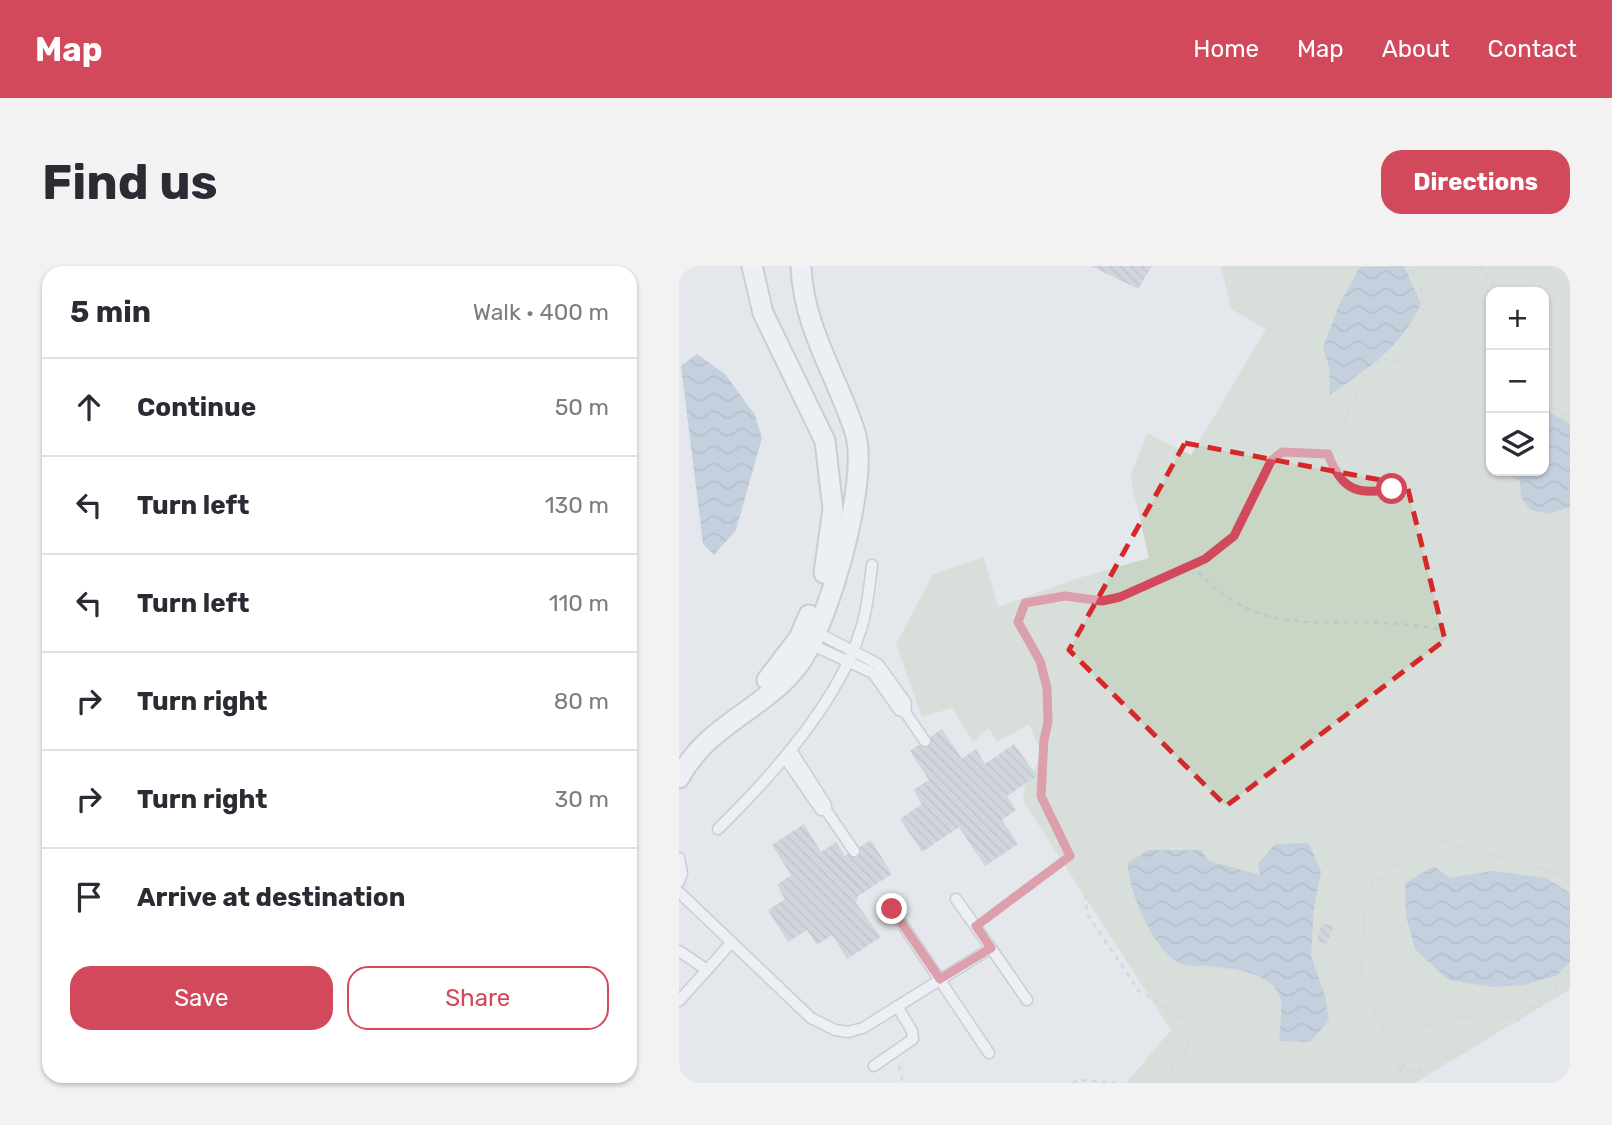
<!DOCTYPE html>
<meta charset="utf-8">
<style>
body{margin:0;font-family:Rubik,sans-serif;background:#f2f2f3;color:#2b2b33}
.controls{position:absolute;right:21px;top:21px;display:grid;overflow:hidden;border-radius:14px;box-shadow:0 2px 5px #0004}
.controls button{width:63px;height:63px;display:grid;place-items:center;padding:0;border:0;border-bottom:2px solid #e1e1e2;background:#fff;color:#2b2b33;font:35px sans-serif}
.stop{position:absolute;width:21px;height:21px;margin:-16px;border:5px solid #d1495b;border-radius:50%;background:#fff}
.stop.end{background:#d1495b;border-color:#fff;box-shadow:0 2px 7px #0008}
.list{margin:0;padding:0;list-style:none}
h2{display:flex;justify-content:space-between;align-items:center;height:91px;margin:0;padding:0 28px;font-size:30px}
h2 small{font-size:23px;font-weight:400;color:#7c7c81}
.list li{display:grid;grid-template-columns:46px 1fr auto;gap:21px;align-items:center;box-sizing:border-box;height:98px;padding:0 28px;border-top:2px solid #e1e1e2}
.list b{display:block;font-size:26px;white-space:nowrap}
.list em{font-size:23px;font-style:normal;color:#7c7c81}
.actions{display:flex;gap:14px;padding:21px 28px}
.actions a{flex:1;padding:16px 0;border:2px solid #d1495b;border-radius:21px;text-align:center;font-size:24px;color:#d1495b}
.actions .main{background:#d1495b;color:#fff}
.icon{flex:none;width:38px;height:38px;fill:none;stroke:currentColor;stroke-width:2;stroke-linecap:round;stroke-linejoin:round}
.map{position:relative;flex:none;width:891px;height:817px;overflow:hidden;border-radius:21px}
header{display:flex;align-items:center;gap:42px;box-sizing:border-box;height:98px;padding:0 35px;background:#d1495b;color:#fff}
header strong{font-size:33px}
nav{display:flex;gap:38px;margin-inline-start:auto;font-size:24px}
.intro{display:flex;align-items:center;justify-content:space-between;box-sizing:border-box;height:168px;padding:0 42px}
h1{margin:0;font-size:49px}
.button{padding:18px 32px;border-radius:21px;background:#d1495b;color:#fff;font-size:24px;font-weight:700}
main{display:flex;gap:42px;padding:0 42px}
aside{flex:1;background:#fff;border-radius:21px;box-shadow:0 2px 5px #0004}
.map>svg:first-child{display:block}
.green{fill:#c9d6c5;fill-rule:evenodd}
.water{fill:url(#water-waves)}
.building{fill:url(#building-back-hatch)}
.lines{fill:none;stroke-linecap:round;stroke-linejoin:round}
.service-casing{stroke:#a9aeb7;stroke-width:13}
.minor-casing{stroke:#a9aeb7;stroke-width:23}
.path{stroke:#c2c5cb;stroke-width:2.5;stroke-dasharray:5 5;stroke-linecap:butt}
.service{stroke:#f7f8fa;stroke-width:10}
.minor{stroke:#f7f8fa;stroke-width:19}
.route{stroke:#d1495b;stroke-width:9}
.marked{fill:none;stroke:#d62828;stroke-width:5;stroke-dasharray:14 9;stroke-linejoin:round}
</style>
<header>
<strong>Map</strong>
<nav><a>Home</a><a>Map</a><a>About</a><a>Contact</a></nav>
</header>
<div class="intro"><h1>Find us</h1><a class="button">Directions</a></div>
<main>
<aside>
<h2>5 min<small>Walk · 400 m</small></h2>
<ul class="list">
<li><svg class="icon" aria-label="ahead" viewBox="0 0 24 24"><path d="M12 20V5M6 11l6-6 6 6"/></svg><div><b>Continue</b></div><em>50 m</em></li>
<li><svg class="icon" aria-label="left" viewBox="0 0 24 24"><path d="M17 20v-9H6M10 6l-5 5 5 5"/></svg><div><b>Turn left</b></div><em>130 m</em></li>
<li><svg class="icon" aria-label="left" viewBox="0 0 24 24"><path d="M17 20v-9H6M10 6l-5 5 5 5"/></svg><div><b>Turn left</b></div><em>110 m</em></li>
<li><svg class="icon" aria-label="right" viewBox="0 0 24 24"><path d="M7 20v-9h11M14 6l5 5-5 5"/></svg><div><b>Turn right</b></div><em>80 m</em></li>
<li><svg class="icon" aria-label="right" viewBox="0 0 24 24"><path d="M7 20v-9h11M14 6l5 5-5 5"/></svg><div><b>Turn right</b></div><em>30 m</em></li>
<li><svg class="icon" aria-label="arrive" viewBox="0 0 24 24"><path d="M6 21V4h12l-3 4 3 4H6"/></svg><div><b>Arrive at destination</b></div></li>
</ul>
<div class="actions"><a class="main">Save</a><a>Share</a></div>
</aside>
<div class="map">
<svg width="891" height="817" viewBox="0 0 891 817">
<defs>
<pattern id="water-waves" width="16" height="10" patternUnits="userSpaceOnUse" patternTransform="scale(1.75)"><rect width="16" height="10" fill="#9fb4cc"/><path d="M0 5q4-4 8 0t8 0" fill="none" stroke="#8293a7"/></pattern>
<pattern id="building-back-hatch" width="6" height="6" patternUnits="userSpaceOnUse" patternTransform="scale(1.75)"><rect width="6" height="6" fill="#bbc0ca"/><path d="M-1 5l2 2M0 0l6 6M5-1l2 2" fill="none" stroke="#989da6"/></pattern>
</defs>
<rect width="100%" height="100%" fill="#e4e7ec"/>
<!-- green -->
<path class="green" d="M542,0h349v723l-155,94h-289l45,-53 -148,-229 2,-17 17,-28 -13,-32 -32,18 -8,-14 -16,14 -21,-34 -30,9 -26,-73 37,-70 51,-17 14,50 77,-28 74,-21 -19,-81 17,-44 44,22 75,-126 -35,-20zM812,26h53v179h-53z"/>
<!-- water -->
<path class="water" d="M681,1l44,-1 17,38c-22,46 -51,62 -91,91l-1,-28 -6,-20 16,-42z
M18,88l28,20 30,41 7,23 -26,92 -22,25 -11,-11 -22,-178z
M865,143l26,15v83l-21,7 -19,-4 -9,-13 -1,-16 -18,-10h42z
M630,577l12,29 -7,37 -3,47 14,39 4,25 -19,22 -31,-1c1,-13 3,-26 2,-38 -4,-31 -48,-34 -72,-37 -7,-1 -19,1 -27,-2 -27,-10 -55,-74 -54,-101l20,-13h53l8,11 51,14 -2,-11 17,-20z
M755,600l16,12 42,-7 54,7 24,15v69l-14,14 -32,9 -32,2 -44,-7 -33,-31 -9,-33 -1,-33z"/>
<!-- building -->
<path class="building" d="M412,0h61l-14,23z
M263,463l20,30 14,-10 9,15 29,-20 23,32 -30,20 9,14 -14,10 16,24 -33,22 -26,-39 -37,25 -22,-33 22,-15 -9,-14 16,-10 -19,-29z
M125,558l17,28 15,-10 9,14 26,-16 21,34 -34,22 -2,7 25,34 -34,22 -15,-24 -15,10 -10,-15 -19,12 -20,-32 17,-11 -8,-14 14,-10 -19,-30z
M643,657l11,3 -6,18 -10,-2z"/>
<g class="lines">
<!-- service casing -->
<g class="service-casing">
<path id="service" d="M131,378l63,29 26,37 6,2 1,-9 -28,-39 -64,-33
M226,446l20,29
M106,492l36,52h5v-5l-35,-55
M147,544l28,41
M39,563c54,-53 121,-127 143,-200 7,-21 8,-42 11,-64
M0,592l3,15 -3,9
M0,626l132,126 24,12 13,2 15,-4 128,-80 36,52
M277,633l35,49
M213,643l97,144
M0,685l28,19
M0,735l53,-59
M195,800l39,-27 -1,-8 -15,-25"/>
</g>
<!-- minor casing -->
<g class="minor-casing">
<path id="minor" d="M73,0l11,47 62,128 8,68 -9,64
M88,414l32,-42 10,-23
M0,512c30,-56 89,-69 122,-117 28,-41 69,-181 54,-229 -18,-56 -52,-105 -54,-166"/>
</g>
<!-- path -->
<path class="path" d="M800,0l13,16 3,10
M865,137l26,16
M649,189c22,60 57,24 102,37
M512,299c71,79 131,50 221,60 30,3 59,13 89,18 22,4 46,1 69,-1
M891,611l-133,-38h-17l-8,13 -41,33 -6,17 -4,79 40,89c16,-38 16,-46 59,-52 21,-4 37,-4 58,2l52,-47
M306,653l85,-63
M220,800l4,17
M394,817l4,-3 41,3
M464,817c29,-15 53,-24 45,-62l-49,-30 -52,-77 -3,-33 -44,-85 4,-56 4,-18 -1,-34 -7,-27 -22,-39 7,-19 39,-7 38,5 18,-3 85,-39 29,-24 42,-79 14,-5 38,4c21,-29 24,-71 52,-96l18,3c26,-38 37,-53 12,-96
M717,817l5,-13c36,5 37,-12 65,-26"/>
<!-- service -->
<use href="#service" class="service"/>
<!-- minor -->
<use href="#minor" class="minor"/>
</g>
<g class="lines">
<!-- route -->
<path class="route" d="M213,643l48,70 51,-31 -15,-22 94,-70 -29,-60 3,-56 4,-18 -1,-34 -7,-27 -22,-39 7,-19 40,-7 37,5 18,-4 85,-38 29,-23 37,-75 11,-9 46,2c13,35 28,42 64,35"/>
</g>
<!-- marked area -->
<path d="M0 0H891V817H0ZM506,177l222,42 38,155 -219,166 -157,-156z" fill="#e4e7ec" fill-opacity=".55" fill-rule="evenodd"/>
<path class="marked" d="M506,177l222,42 38,155 -219,166 -157,-156z"/>
</svg>
<div class="controls">
<button>+</button>
<button>−</button>
<button><svg class="icon" aria-label="layers" viewBox="0 0 24 24"><path d="M12 4l9 5-9 5-9-5zM3 14l9 5 9-5"/></svg></button>
</div>
<div class="stop" style="left:713px;top:223px"></div>
<div class="stop end" style="left:213px;top:643px"></div>
</div>
</main>
